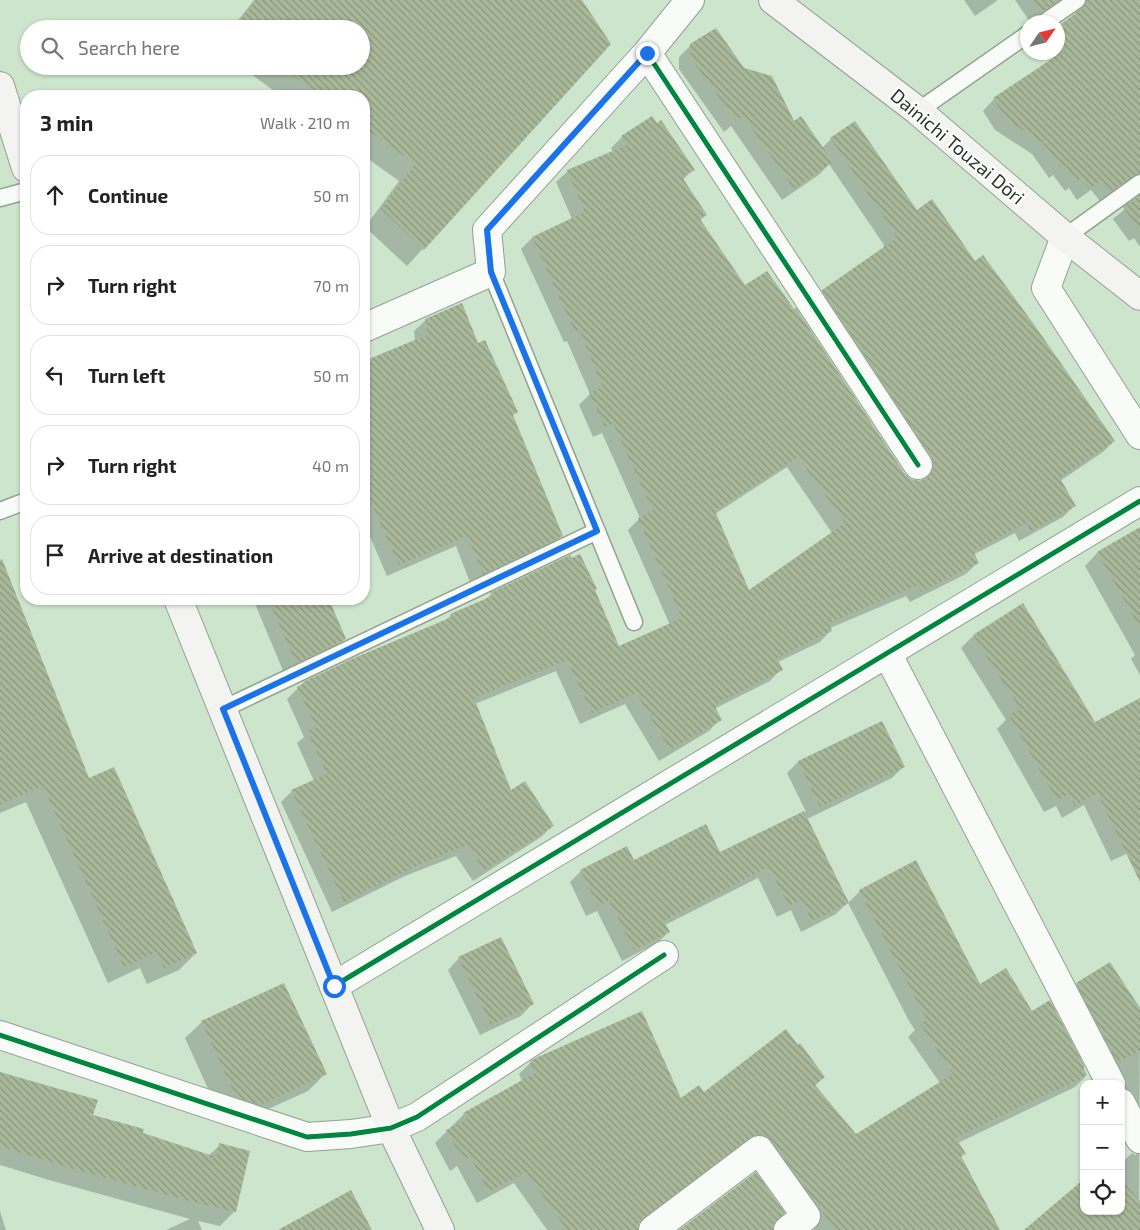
<!DOCTYPE html>
<meta charset="utf-8">
<style>
body{margin:0;font-family:"Exo 2",sans-serif;background:#f2f2f2;color:#222}
.controls{position:absolute;right:15px;bottom:15px;display:grid;overflow:hidden;border-radius:10px;box-shadow:0 1px 4px #0004}
.controls button{width:45px;height:45px;display:grid;place-items:center;padding:0;border:0;border-bottom:1px solid #e0e0e0;background:#fff;color:#222;font:25px sans-serif}
.compass{position:absolute;left:1020px;top:15px;width:45px;height:45px;border-radius:50%;background:#fff;box-shadow:0 1px 4px #0004;rotate:55deg}
.stop{position:absolute;width:15px;height:15px;margin:-11px;border:4px solid #1a73e8;border-radius:50%;background:#fff}
.stop.end{background:#1a73e8;border-color:#fff;box-shadow:0 1px 5px #0008}
.list{margin:0;padding:0;list-style:none}
h2{display:flex;justify-content:space-between;align-items:center;height:65px;margin:0;padding:0 20px;font-size:21px}
h2 small{font-size:16px;font-weight:400;color:#767676}
.list li{display:grid;grid-template-columns:32px 1fr auto;gap:15px;align-items:center;box-sizing:border-box;height:80px;margin:0 10px 10px;padding:0 10px;border:1px solid #e0e0e0;border-radius:20px}
.list b{display:block;font-size:19px;white-space:nowrap}
.list em{font-size:16px;font-style:normal;color:#767676}
.icon{flex:none;width:28px;height:28px;fill:none;stroke:currentColor;stroke-width:2;stroke-linecap:round;stroke-linejoin:round}
.map{position:relative;flex:none;width:1140px;height:1230px;overflow:hidden}
.search{position:absolute;background:#fff;box-shadow:0 1px 4px #0004;left:20px;top:20px;width:350px;height:55px;display:flex;align-items:center;gap:12px;box-sizing:border-box;padding:0 18px;border-radius:28px;color:#767676;font-size:19px}
.panel{position:absolute;background:#fff;box-shadow:0 1px 4px #0004;left:20px;top:90px;width:350px;height:515px;border-radius:20px}
.map>svg:first-child{display:block}
.shadow{fill:#0003;fill-rule:evenodd}
.building{fill:url(#building-back-hatch);fill-rule:evenodd}
.lines{fill:none;stroke-linecap:round;stroke-linejoin:round}
.lane-casing{stroke:#91a290;stroke-width:19}
.street-casing{stroke:#91a290;stroke-width:30}
.secondary-casing{stroke:#91a290;stroke-width:30}
.lane{stroke:#f8fbf8;stroke-width:16}
.street{stroke:#f8fbf8;stroke-width:28}
.secondary{stroke:#f3f3f2;stroke-width:28}
.cycleway-casing{stroke:#fff;stroke-width:8}
.cycleway{stroke:#00873e;stroke-width:5}
.route{stroke:#1a73e8;stroke-width:6}
.labels{text-anchor:middle;dominant-baseline:central;stroke-width:4.5;stroke-linejoin:round;paint-order:stroke}
.street-label{font-size:19px;fill:#283827;stroke:#fff}
</style>
<div class="map">
<svg width="1140" height="1230" viewBox="0 0 1140 1230">
<defs>
<pattern id="building-back-hatch" width="6" height="6" patternUnits="userSpaceOnUse" patternTransform="scale(1.25)"><rect width="6" height="6" fill="#a8b899"/><path d="M-1 5l2 2M0 0l6 6M5-1l2 2" fill="none" stroke="#89977d"/></pattern>
</defs>
<rect width="100%" height="100%" fill="#cee5cd"/>
<!-- shadow -->
<path class="shadow" d="M254,0h326l30,44 -203,222 -42,-39 34,-46 -35,-25v-60h-83l-41,-30h121v-37h-130z
M964,0h34l-23,16z
M1015,0h125v247l-6,-9 -5,3 -16,-22 26,-22 -2,-9 -5,-4 -10,1 -22,16 -9,-11 -14,10 -8,-12 -4,3 -12,-16 -4,3 -17,-24 -37,-24 -12,-19 11,-12 59,-40 -4,-7h9v-25l18,-13v-4l-11,-9 -6,2 -29,19z
M691,45l53,24 49,54 29,25 9,-9 144,124 139,178 -11,11 -43,29 14,25 -11,11 -44,24 -4,-8 -42,22 4,8 -11,11 -56,28 -4,-6 -76,32 1,2 -11,12 -42,20 3,7 -11,12 -56,28 6,10 -11,12 -50,30 -34,-57 -45,20 -24,-53 -81,33 35,88 42,34 -11,11 -68,44 -17,-25 -51,20 -73,36 -51,-110 11,-11 22,-10 -17,-38 7,-6 -17,-38 11,-11 6,-5 141,-62 6,-6 33,-14 7,-7 103,-4 24,58 52,-23 -42,-95 12,-12 -38,-85 -9,4 -14,-32 11,-11 -23,-53 -3,1 -43,-93 11,-11 40,-19 -16,-37 12,-11 45,-19 -2,-4 11,-11 71,32 -10,11 22,35 -5,6 45,66 159,187 6,6 12,1 1,-4 -112,-175 11,-11 63,-43 -2,-2 1,-1 -55,-81 -9,10 -38,26 -51,-74 -7,6 -45,-63v-12zM787,467l45,66 -83,58 -34,-77z
M426,320l52,25 38,67 -4,4 49,120 -11,11 -79,38 -15,-39 -69,30 -23,-53v-160l51,-22 -1,-10z
M1140,529v146l-9,-16 4,-4 -50,-89 12,-13z
M253,599h74l18,40 -11,11 -50,23z
M0,608l89,172 107,173 -17,17 -32,14 -7,-16 -32,15 -82,-181 -26,11z
M973,636l122,88 45,-24 -1,148 -28,13 -27,-56 -22,13 -6,-12 -12,6 -47,-83 9,-9 -45,-72z
M881,722l22,45 -11,11 -85,41 40,84 -11,11 -35,18 -10,-22 -14,7 -19,-39 -93,47 4,7 -12,11 -35,18 -25,-50 -11,5 -16,-34 11,-11 53,-9 85,-8 87,-42 -19,-39 11,-11z
M860,891l120,94 52,28 17,-11 38,73 -12,12 -117,56 6,10 -3,4 37,73h-183l-55,-77 -16,-7 -8,3 -98,75 -2,6h-89l-33,-47 -37,20 -20,-37 -7,5 -15,-28 29,-29 58,-33 -3,-7 12,-12 149,38 23,-6 120,-17 -8,9 41,50 84,-53 -32,-46 7,-7 -6,-9 -61,-118z
M459,958l73,46 -11,12 -41,19 -32,-65z
M1077,984l63,26 -1,220h-111l56,-19h37v-48l11,-10 4,2 -1,-4 3,-2 -80,-146z
M202,1022l123,52 -17,17 -64,29 -25,-7 -34,-75z
M0,1074l91,42 117,40 12,-11 15,66 -15,15 -22,-5 4,9h-36l24,-11 -141,-39 -49,-15z
M0,1211l6,19h-6z"/>
<!-- building -->
<path class="building" d="M256,0h326l29,44 -187,206 -43,-41 34,-45 -51,-37v-31h-43l-42,-30h82v-37h-128z
M1034,0h25l-17,12z
M1087,0h53v173l-6,2 -23,16 -9,-11 -13,9 -8,-11 -4,3 -12,-16 -4,3 -18,-25 -37,-24 -13,-21 72,-48 -7,-14v-10l25,-18z
M716,28l28,40 28,8 22,45 7,-5 32,46 -39,27 -51,-73 -7,5 -46,-64v-13z
M652,116l5,7 4,-3 34,50 -13,7 25,38 -7,4 45,66 22,-14 25,35 2,3 2,-1 109,166 6,5 8,2 8,-3 5,-6 2,-7 -3,-8 -109,-167 75,-52 -3,-4 1,-1 -65,-95 25,-17 62,89 15,-11 43,62 8,-6 50,68 82,118 -55,37 16,28 -45,25 -5,-8 -53,28 6,12 -58,29 -3,-7 -89,38 3,8 -55,27 6,12 -69,35 8,15 -52,30 -34,-57 -44,20 -25,-53 -93,38 37,92 14,-9 29,45 -70,44 -16,-25 -50,20 -74,37 -53,-112 36,-16 -20,-43 9,-4 -19,-40 7,-4 -1,-1 51,-24 98,-41 -2,-3 42,-18 -2,-3 80,-38 2,3 8,-4 17,35 -2,1 24,56 63,-28 -44,-100 15,-7 -40,-88 -8,4 -16,-34 14,-6 -24,-57 -4,2 -43,-95 53,-25 -18,-42 60,-25 -6,-9zM798,457l47,66 -96,67 -34,-79z
M1140,195v35l-17,-23z
M462,303l16,40 7,-3 33,72 -5,3 50,121 -80,38 -16,-38 -68,29 -35,-79v-125l63,-26 -2,-16z
M1140,527v101l-43,-76z
M2,559l87,219 25,-11 83,186 -33,15 -7,-16 -33,15 -81,-181 -43,18v-244z
M268,599h61l17,40 -50,24z
M1023,603l72,119 45,-24v184l-43,-89 -22,13 -7,-12 -11,7 -48,-86 11,-6 -47,-74z
M882,721l23,46 -85,40 -22,-46z
M804,811l45,92 -37,18 -10,-21 -13,6 -20,-39 -105,54 6,11 -36,18 -25,-50 -11,6 -18,-36 47,-24 7,14 72,-36 14,28z
M916,860l64,124 26,-16 26,43 18,-11 34,65v13l-44,19 -84,41 10,16 -5,2 39,74h-165l-63,-89 -6,-5 -8,-2 -8,4 -106,80 -5,5 -1,7h-71l-41,-58 -37,20 -19,-36 -7,4 -17,-30 21,-11 -4,-6 72,-40 -5,-12 8,-4 104,-46 39,87 18,-13 5,7 82,-63 12,16 2,-2 25,34 -10,8 41,49 97,-60 -33,-50 7,-5 -6,-10 -62,-119z
M501,937l33,67 -43,21 -33,-68z
M1110,962l30,46v43l-23,11 -41,-79z
M284,983l43,91 -66,31 -25,-8 -35,-76z
M0,1072l98,28 -5,15 51,14 -1,4 73,24 3,-14 31,8 -14,61 -50,-12 -126,-35 -60,-19z
M756,1172l29,41 -11,11 -1,6h-94z
M1084,1179v32h37v-32l19,22v29h-116z
M351,1190l21,40h-94z"/>
<g class="lines">
<!-- lane casing -->
<g class="lane-casing">
<path id="lane" d="M1045,22l32,-22
M918,111l110,-77
M0,198l26,-7
M1065,237l75,-54
M491,272l143,350
M0,511l26,-10
M223,709l374,-178"/>
</g>
<!-- street casing -->
<g class="street-casing">
<path id="street" d="M647,53l271,412
M1065,237l-19,51 94,147
M364,328l127,-56 -4,-42 160,-177 43,-53
M887,653l224,431
M334,986l806,-485
M0,1035l307,102 44,-3 40,-6 26,-11 247,-162
M1121,1103l19,36
M653,1230l106,-80 47,66 -18,14"/>
</g>
<!-- secondary casing -->
<g class="secondary-casing">
<path id="secondary" d="M773,0l145,111 147,126 75,59
M0,86l26,82
M178,599l213,529 49,102"/>
</g>
<!-- lane -->
<use href="#lane" class="lane"/>
<!-- street -->
<use href="#street" class="street"/>
<!-- secondary -->
<use href="#secondary" class="secondary"/>
<!-- cycleway casing -->
<g class="cycleway-casing">
<path id="cycleway" d="M647,53l271,412
M334,986l806,-485
M0,1035l307,102 44,-3 40,-6 26,-11 247,-162"/>
</g>
<!-- cycleway -->
<use href="#cycleway" class="cycleway"/>
</g>
<g class="lines">
<!-- route -->
<path class="route" d="M334,986l-111,-277 374,-178 -106,-259 -4,-42 160,-177"/>
</g>
<g class="labels">
<!-- street labels -->
<g class="street-label">
<text transform="translate(958 146) rotate(40)">Dainichi Touzai Dōri</text>
</g>
</g>
</svg>
<div class="controls">
<button>+</button>
<button>−</button>
<button><svg class="icon" aria-label="locate" viewBox="0 0 24 24"><circle cx="12" cy="12" r="6"/><path d="M12 2v4M12 18v4M2 12h4M18 12h4"/></svg></button>
</div>
<svg class="compass" viewBox="-18 -18 36 36"><path d="M0-13l5 13h-10z" fill="#e53935"/><path d="M0 13l5-13h-10z" fill="#767676"/></svg>
<div class="stop" style="left:334px;top:986px"></div>
<div class="stop end" style="left:647px;top:53px"></div>
<div class="search"><svg class="icon" aria-label="search" viewBox="0 0 24 24"><circle cx="10" cy="10" r="6"/><path d="M15 15l6 6"/></svg>Search here</div>
<section class="panel">
<h2>3 min<small>Walk · 210 m</small></h2>
<ul class="list">
<li><svg class="icon" aria-label="ahead" viewBox="0 0 24 24"><path d="M12 20V5M6 11l6-6 6 6"/></svg><div><b>Continue</b></div><em>50 m</em></li>
<li><svg class="icon" aria-label="right" viewBox="0 0 24 24"><path d="M7 20v-9h11M14 6l5 5-5 5"/></svg><div><b>Turn right</b></div><em>70 m</em></li>
<li><svg class="icon" aria-label="left" viewBox="0 0 24 24"><path d="M17 20v-9H6M10 6l-5 5 5 5"/></svg><div><b>Turn left</b></div><em>50 m</em></li>
<li><svg class="icon" aria-label="right" viewBox="0 0 24 24"><path d="M7 20v-9h11M14 6l5 5-5 5"/></svg><div><b>Turn right</b></div><em>40 m</em></li>
<li><svg class="icon" aria-label="arrive" viewBox="0 0 24 24"><path d="M6 21V4h12l-3 4 3 4H6"/></svg><div><b>Arrive at destination</b></div></li>
</ul>
</section>
</div>
